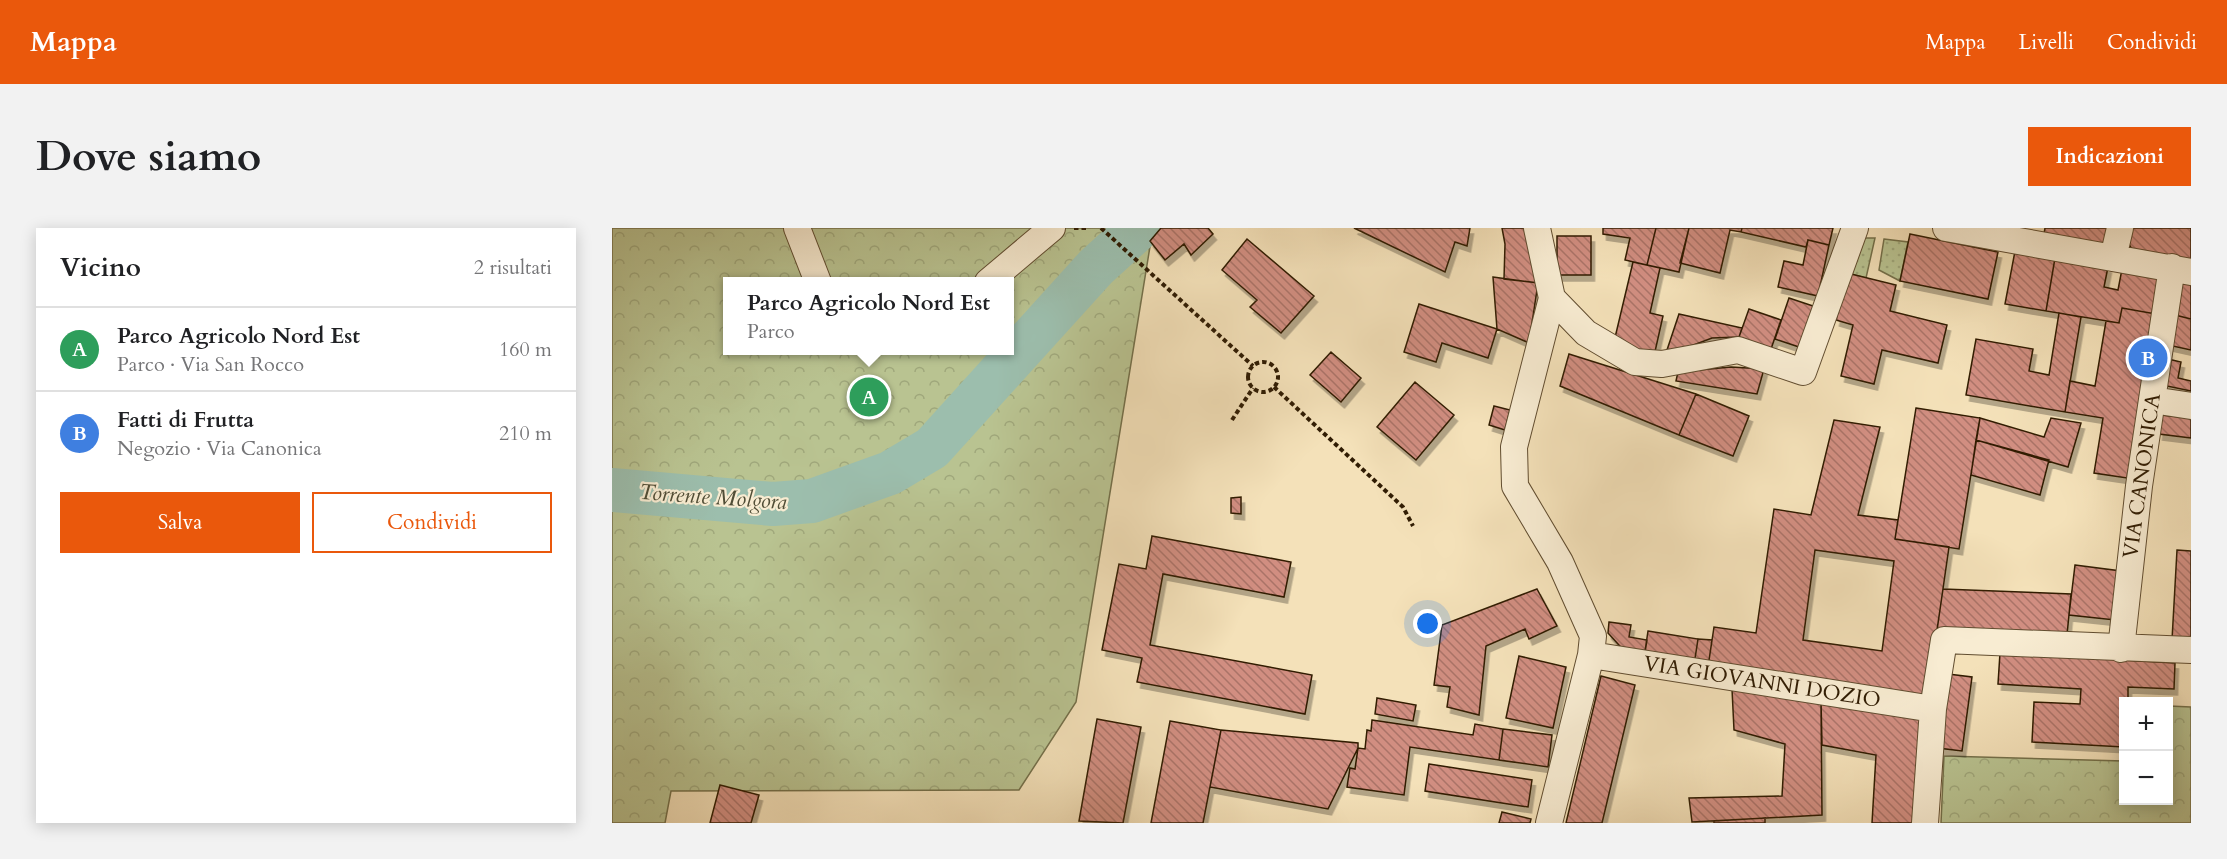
<!DOCTYPE html>
<html lang="it">
<meta charset="utf-8">
<style>
body{margin:0;font-family:Cardo,serif;background:#f2f2f2;color:#202124}
.controls{position:absolute;right:18px;bottom:18px;display:grid;overflow:hidden;border-radius:0px;box-shadow:0 3px 15px #0003}
.controls button{width:54px;height:54px;display:grid;place-items:center;padding:0;border:0;border-bottom:2px solid #e0e0e0;background:#fff;color:#202124;font:30px sans-serif}
.you{position:absolute;left:816px;top:396px;width:21px;height:21px;margin:-15px;border:4px solid #fff;border-radius:50%;background:#1a73e8;box-shadow:0 0 0 9px #1a73e833}
.badge{display:grid;place-items:center;width:39px;height:39px;border-radius:50%;background:#ea580c;color:#fff;font-size:20px;font-weight:700}
.pin{position:absolute;translate:-50% -50%;border:3px solid #fff;box-shadow:0 2px 6px #0006}
.popup{position:absolute;left:111px;top:49px;width:291px;height:78px;box-sizing:border-box;display:grid;place-content:center;border-radius:0px;background:#fff;filter:drop-shadow(0 2px 4px #0005);font-size:20px;white-space:nowrap;color:#757577}
.popup b{font-size:22px;color:#202124}
.popup::after{content:'';position:absolute;left:50%;top:100%;margin-left:-12px;border:12px solid transparent;border-top-color:#fff}
.list{margin:0;padding:0;list-style:none}
h2{display:flex;justify-content:space-between;align-items:center;height:78px;margin:0;padding:0 24px;font-size:26px}
h2 small{font-size:20px;font-weight:400;color:#757577}
.list li{display:grid;grid-template-columns:39px 1fr auto;gap:18px;align-items:center;box-sizing:border-box;height:84px;padding:0 24px;border-top:2px solid #e0e0e0}
.list b{display:block;font-size:22px;white-space:nowrap}
.list p{margin:0;font-size:20px;white-space:nowrap;color:#757577}
.list em{font-size:20px;font-style:normal;color:#757577}
.actions{display:flex;gap:12px;padding:18px 24px}
.actions a{flex:1;padding:14px 0;border:2px solid #ea580c;border-radius:0px;text-align:center;font-size:21px;color:#ea580c}
.actions .main{background:#ea580c;color:#fff}
.map{position:relative;flex:none;width:1579px;height:595px;overflow:hidden;border-radius:0px}
header{display:flex;align-items:center;gap:36px;box-sizing:border-box;height:84px;padding:0 30px;background:#ea580c;color:#fff}
header strong{font-size:28px}
nav{display:flex;gap:33px;margin-inline-start:auto;font-size:21px}
.intro{display:flex;align-items:center;justify-content:space-between;box-sizing:border-box;height:144px;padding:0 36px}
h1{margin:0;font-size:42px}
.button{padding:15px 27px;border-radius:0px;background:#ea580c;color:#fff;font-size:21px;font-weight:700}
main{display:flex;gap:36px;padding:0 36px}
aside{flex:1;background:#fff;border-radius:0px;box-shadow:0 3px 15px #0003}
.map>svg:first-child{display:block}
.park{fill:url(#park-crowns);stroke:#74704a;stroke-width:1.5;fill-rule:evenodd}
.garden{fill:url(#garden-dots);stroke:#74704a;stroke-width:1.5}
.lines{fill:none;stroke-linecap:round;stroke-linejoin:round}
.river{stroke:#9cbead;stroke-width:44}
.building{fill:url(#building-back-hatch);stroke:#301c03;stroke-width:1.5;fill-rule:evenodd;filter:url(#shadow)}
.minor-casing{stroke:#614d30;stroke-width:28}
.path{stroke:#301c03;stroke-width:4;stroke-dasharray:4.5 3;stroke-linecap:butt}
.minor{stroke:#f8ecd2;stroke-width:26}
.labels{text-anchor:middle;dominant-baseline:central;stroke-width:4.5;stroke-linejoin:round;paint-order:stroke}
.street-label{font-size:21px;fill:#301c03;stroke:#f8ecd2}
.water-label{font-size:22px;font-style:italic;fill:#504d36;stroke:#f8ecd2}
</style>
<header>
<strong>Mappa</strong>
<nav><a>Mappa</a><a>Livelli</a><a>Condividi</a></nav>
</header>
<div class="intro"><h1>Dove siamo</h1><a class="button">Indicazioni</a></div>
<main>
<aside>
<h2>Vicino<small>2 risultati</small></h2>
<ul class="list">
<li><span class="badge" style="background:#2e9e5b">A</span><div><b>Parco Agricolo Nord Est</b><p>Parco · Via San Rocco</p></div><em>160 m</em></li>
<li><span class="badge" style="background:#3f7fe0">B</span><div><b>Fatti di Frutta</b><p>Negozio · Via Canonica</p></div><em>210 m</em></li>
</ul>
<div class="actions"><a class="main">Salva</a><a>Condividi</a></div>
</aside>
<div class="map">
<svg width="1579" height="595" viewBox="0 0 1579 595">
<defs>
<pattern id="park-crowns" width="20" height="18" patternUnits="userSpaceOnUse" patternTransform="scale(1.5)"><rect width="20" height="18" fill="#b9c391"/><path d="M2 6a3 3 0 1 1 6 0M12 15a3 3 0 1 1 6 0" fill="none" stroke="#9fa77b"/></pattern>
<pattern id="garden-dots" width="8" height="8" patternUnits="userSpaceOnUse" patternTransform="scale(1.5)"><rect width="8" height="8" fill="#b9c391"/><path d="M2 2h.1M6 6h.1" fill="none" stroke="#9fa77b" stroke-width="1.8" stroke-linecap="round"/></pattern>
<pattern id="building-back-hatch" width="6" height="6" patternUnits="userSpaceOnUse" patternTransform="scale(1.5)"><rect width="6" height="6" fill="#d18e81"/><path d="M-1 5l2 2M0 0l6 6M5-1l2 2" fill="none" stroke="#aa7367"/></pattern>
<filter id="shadow"><feDropShadow dx="3.5" dy="6" stdDeviation="0" flood-color="#0004"/></filter>
</defs>
<rect width="100%" height="100%" fill="#f4e1b9"/>
<filter id="stains"><feTurbulence type="fractalNoise" baseFrequency=".00333" numOctaves="4"/><feColorMatrix values="0 0 0 0 .2 0 0 0 0 .09 0 0 0 0 .02 0 0 0 .5 -.17"/></filter>
<radialGradient id="worn" r=".72"><stop offset=".6" stop-color="#630" stop-opacity="0"/><stop offset="1" stop-color="#630" stop-opacity=".3"/></radialGradient>
<!-- park -->
<path class="park" d="M0,0h541l-77,474 -57,88 -348,1 -6,32h-53zM116,54h282v68h-282z
M1557,478l22,1v116h-250l3,-67 179,5 1,39h44z"/>
<!-- garden -->
<path class="garden" d="M1251,10h12l-9,40 -19,-5z
M1272,11l24,3 -8,39 -21,-11z"/>
<g class="lines">
<!-- river -->
<path class="river" d="M0,262l161,14 39,-3 78,-28 42,-25 164,-181 43,-39"/>
</g>
<!-- building -->
<path class="building" d="M549,0h47l5,6 -22,21 -7,-11 -19,16 -15,-19z
M742,0h116l-3,18 -12,-4 -10,30z
M890,0h27l9,55 -34,-4 1,-35z
M991,0h53l-9,37 -22,-5 5,-22 -27,-4z
M1044,0h33l-10,44 -32,-7z
M1077,0h53l-1,4 -11,-2 -10,43 -40,-10z
M1130,0h91l-4,17 -21,-5 -2,7 -65,-15z
M1433,0h63l-4,18 -60,-12z
M1517,0h62v34l-59,-13 -6,-9z
M1298,6l88,18 -10,47 -88,-18z
M945,8h34v39h-34z
M635,11l67,57 -33,37 -31,-26 7,-7 -35,-30z
M1196,12l21,5 -11,51 -40,-9 6,-26 19,4z
M1403,23l40,7 -9,53 -41,-7z
M1443,30l53,9 -4,20 14,3 4,-21 40,7 -6,38 -34,-6 -3,15 -73,-12z
M1021,34l27,6 -10,45 13,3 -9,40 -41,-10z
M1235,45l49,12 -6,26 57,14 -9,38 -56,-13 -8,34 -33,-8 12,-51 -17,-5z
M881,49l45,6 -9,60 -32,-14z
M1571,51l8,2v38l-16,-4z
M1177,70l27,9 -14,41 -27,-9z
M807,76l78,25 -9,29 -46,-15 -6,19 -32,-10z
M1510,80l34,6 -29,164 -33,-5 9,-55 -38,-6 5,-31 25,5 11,-65 13,2z
M1137,81l32,11 -10,29 -32,-12z
M1447,85l22,4 -16,95 -99,-17 10,-56 57,10 -4,22 20,4z
M1067,86l63,14 -3,9 -27,1 -29,11 -16,1z
M1563,87l16,4v31l-23,-5z
M719,124l30,26 -20,24 -31,-27z
M957,126l127,40 -17,41 -119,-49z
M1556,131l13,3 -3,16 13,3v10l-29,-6z
M1119,139l33,2 -7,25 -81,-13 2,-9z
M803,154l39,33 -38,45 -39,-33z
M1084,166l53,22 -16,40 -54,-21z
M882,178l16,4 -5,20 -16,-5z
M1304,180l64,10 -21,131 -64,-10z
M1549,187l30,3v20l-32,-4z
M1368,190l64,19 7,-19 30,5 -13,44 -92,-27z
M1222,192l46,7 -22,88 40,5 -3,19 54,8 -22,153 -219,-33 6,-40 42,6 18,-124 37,6zM1203,322l79,11 -12,90 -79,-11z
M1364,212l73,20 -9,35 -69,-20z
M629,269v17l-10,-1v-15z
M540,308l139,26 -7,35 -121,-23 -13,71 162,30 -7,39 -168,-32 5,-24 -40,-8 17,-86 27,5z
M1565,322l14,1v90l-19,-1z
M1463,337l46,6 -6,49 -46,-5z
M925,361l20,37 -28,13 -4,-10 -39,17 -7,69 -32,-8 3,-20 -16,-2 8,-60z
M1331,361l128,5 -4,41 -130,-5z
M997,394l22,3 -2,12 18,3 -3,18 -16,-3 -20,-22z
M1036,403l50,8 -4,26 -50,-7z
M1086,411l14,1 -4,27 -14,-2z
M1388,425l175,10 -1,26 -46,-2v14h-4v46l-92,-5 2,-40 46,2 1,-15 -83,-5z
M907,428l47,11 -13,61 -47,-10z
M1336,446l24,3 -10,74 -24,-3z
M989,448l34,9 -33,138h-36z
M1120,461l89,12 1,114 -130,7 -3,-24 93,-2 3,-52 -51,-14z
M765,470l39,7 -3,16 -38,-7z
M1209,473l104,18 -9,104h-44l4,-68 -54,-10z
M485,491l44,8 -18,96 -44,-2z
M760,492l101,15 2,-11 28,5 -4,31 -89,-13 -6,48 -57,-8 3,-19 5,1 3,-21 7,1 2,-19 4,1z
M558,493l51,9 -18,93h-52z
M891,501l49,6 -4,32 -49,-7z
M609,502l137,13v5l-30,61 -118,-22z
M817,536l103,16 -4,27 -103,-16z
M108,557l39,10 -8,28h-41z
M890,584l29,7 -1,4h-31z
M1153,590v5h-51v-2z"/>
<g class="lines">
<!-- minor casing -->
<g class="minor-casing">
<path id="minor" d="M185,0l21,54
M925,0l15,70 -38,149 1,39 45,76 33,74 -2,19 -42,168
M1334,0l245,44
M1501,30l7,-30
M376,54l64,-54
M940,70l34,35 49,29 27,2 76,-14 65,22 52,-144
M1540,172l39,6
M1509,421l18,-163 33,-219
M979,427l342,54
M1313,595l8,-114 11,-69 247,10"/>
</g>
<!-- path -->
<path class="path" d="M462,0h15
M489,0l152,138
M636 149a15 15 0 1 1 30 0a15 15 0 1 1-30 0Z
M662,159l129,120 10,19
M620,192l21,-32"/>
<!-- minor -->
<use href="#minor" class="minor"/>
</g>
<g class="labels">
<!-- street labels -->
<g class="street-label">
<text transform="translate(1530 248) rotate(-82)">VIA CANONICA</text>
<text transform="translate(1150 454) rotate(9)">VIA GIOVANNI DOZIO</text>
</g>
<!-- water labels -->
<g class="water-label">
<text transform="translate(101 269) rotate(4)">Torrente Molgora</text>
</g>
</g>
<rect width="100%" height="100%" filter="url(#stains)"/>
<rect width="100%" height="100%" fill="url(#worn)"/>
</svg>
<div class="controls">
<button>+</button>
<button>−</button>
</div>
<div class="you"></div>
<div class="pin badge" style="left:257px;top:169px;background:#2e9e5b">A</div>
<div class="popup"><b>Parco Agricolo Nord Est</b>Parco</div>
<div class="pin badge" style="left:1536px;top:130px;background:#3f7fe0">B</div>
</div>
</main>
